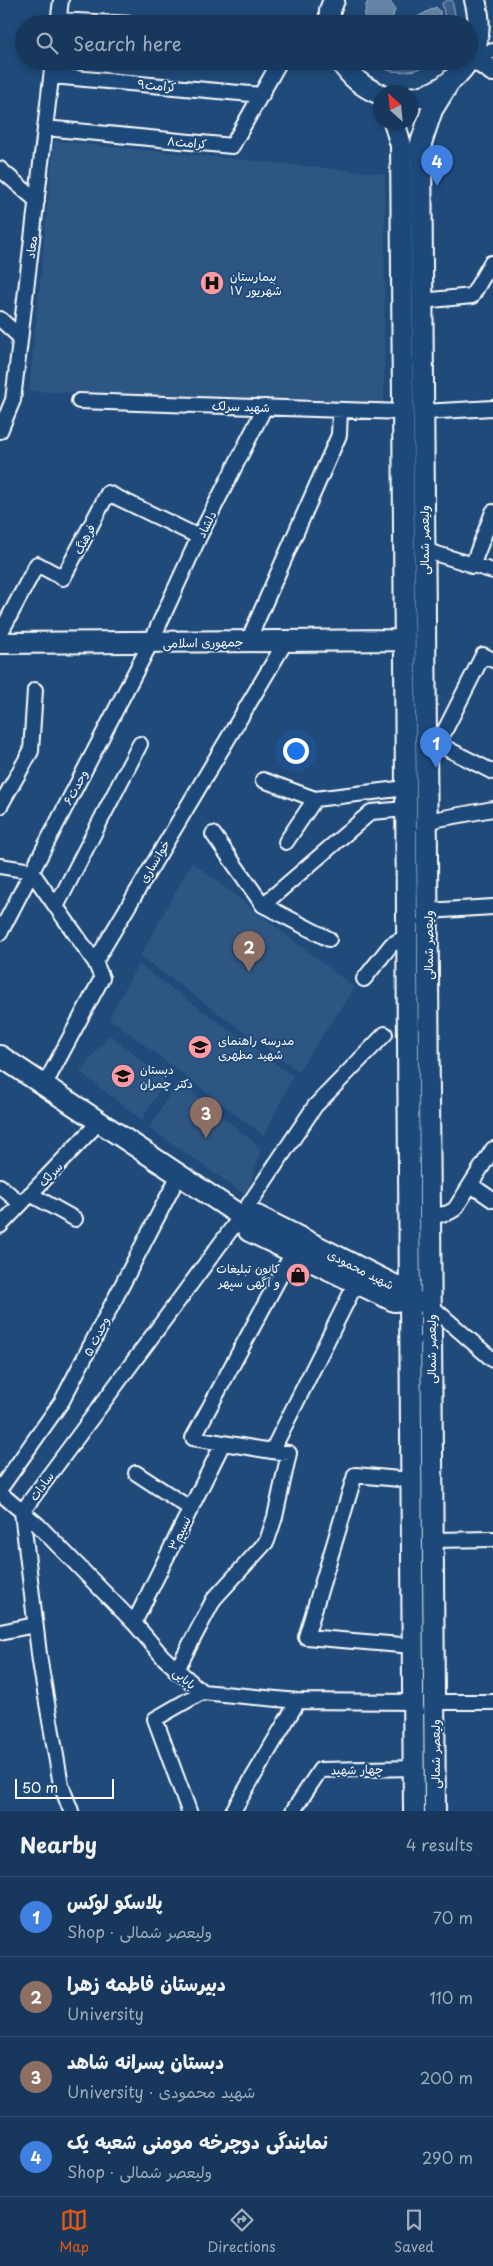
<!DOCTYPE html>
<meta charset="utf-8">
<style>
body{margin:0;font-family:"Playpen Sans","Playpen Sans Arabic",sans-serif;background:#244365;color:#f1f3f6}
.compass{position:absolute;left:373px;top:85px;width:45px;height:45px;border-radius:50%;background:#17385c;box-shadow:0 2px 8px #0003;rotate:333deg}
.scale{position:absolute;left:15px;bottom:12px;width:99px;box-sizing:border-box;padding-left:5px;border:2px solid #fff;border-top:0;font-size:14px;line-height:18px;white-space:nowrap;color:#fff;-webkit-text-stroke:4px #1f4a7a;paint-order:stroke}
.you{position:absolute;left:295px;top:750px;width:18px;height:18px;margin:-12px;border:4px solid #fff;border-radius:50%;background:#1a73e8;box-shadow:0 0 0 8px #1a73e833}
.badge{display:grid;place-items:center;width:32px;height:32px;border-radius:50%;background:#ea580c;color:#fff;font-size:16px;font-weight:700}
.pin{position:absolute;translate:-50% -41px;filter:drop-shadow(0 1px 2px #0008)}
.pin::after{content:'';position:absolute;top:26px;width:18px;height:15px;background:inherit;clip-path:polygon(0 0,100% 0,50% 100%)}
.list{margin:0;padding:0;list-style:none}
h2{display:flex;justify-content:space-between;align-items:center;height:65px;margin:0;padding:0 20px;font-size:21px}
h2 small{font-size:16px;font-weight:400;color:#9eacbb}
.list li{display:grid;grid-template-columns:32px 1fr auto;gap:15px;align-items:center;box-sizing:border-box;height:80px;padding:0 20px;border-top:1px solid #365272}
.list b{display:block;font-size:19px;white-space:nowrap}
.list p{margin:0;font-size:16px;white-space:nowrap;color:#9eacbb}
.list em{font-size:16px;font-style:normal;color:#9eacbb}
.icon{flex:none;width:28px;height:28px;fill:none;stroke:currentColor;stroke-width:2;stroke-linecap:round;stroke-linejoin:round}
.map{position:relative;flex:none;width:493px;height:1811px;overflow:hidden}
.search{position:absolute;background:#17385c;box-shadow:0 2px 8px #0003;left:15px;right:15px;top:15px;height:55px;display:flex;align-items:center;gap:12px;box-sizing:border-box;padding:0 18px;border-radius:28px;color:#9eacbb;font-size:19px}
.sheet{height:385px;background:#17385c}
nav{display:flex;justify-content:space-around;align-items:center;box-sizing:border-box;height:70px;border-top:1px solid #365272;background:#17385c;font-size:14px;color:#9eacbb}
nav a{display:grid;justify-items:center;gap:2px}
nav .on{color:#ea580c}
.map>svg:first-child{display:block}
.built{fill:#2e5683}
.green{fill:#3c618b;stroke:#9eb0c5}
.water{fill:#6583a4;stroke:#a3b5c8}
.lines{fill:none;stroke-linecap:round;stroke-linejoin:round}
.street-casing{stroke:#fff;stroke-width:18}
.secondary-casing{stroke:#fff;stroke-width:24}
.street{stroke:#1f4a7a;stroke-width:14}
.secondary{stroke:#1f4a7a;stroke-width:20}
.labels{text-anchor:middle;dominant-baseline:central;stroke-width:4;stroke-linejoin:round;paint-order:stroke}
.street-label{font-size:12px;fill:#fff;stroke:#1f4a7a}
.poi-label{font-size:12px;fill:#fff;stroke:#1f4a7a;text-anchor:start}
</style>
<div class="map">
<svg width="493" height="1811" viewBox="0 0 493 1811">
<rect width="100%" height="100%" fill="#1f4a7a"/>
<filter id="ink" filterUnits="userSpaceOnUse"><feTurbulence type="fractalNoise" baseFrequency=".02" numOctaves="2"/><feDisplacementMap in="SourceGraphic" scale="10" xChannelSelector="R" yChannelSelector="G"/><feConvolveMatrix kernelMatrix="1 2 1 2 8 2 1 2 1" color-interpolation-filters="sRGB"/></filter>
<g filter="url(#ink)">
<!-- built -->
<path class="built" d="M54,141l331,33 -1,241 -119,-13 -236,-11z
M192,862l163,126 -57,83 -158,-115z
M138,964l155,112 -29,60 -155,-118z
M109,1034l56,46 -23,40 -62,-48z
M178,1081l83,67 -14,48 -98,-68z"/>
<!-- green -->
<path class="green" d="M448,0h4l5,24h-11l-4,-21z
M369,61h52l4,6c-20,7 -38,7 -56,-6z"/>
<!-- water -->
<path class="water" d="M369,0h20l6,9 -4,15h-28l3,-19z
M436,7l4,4 1,13h-28l4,-7z"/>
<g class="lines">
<!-- street casing -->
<g class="street-casing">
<path id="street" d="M58,20l75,4
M58,24l3,-24
M471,56l22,-5
M52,76l210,19
M45,128l187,18 48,-85
M0,169l37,32
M422,301l50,-5 19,-33
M0,319l20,18
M79,401l324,11
M423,412l70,-4
M0,431l13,-31 40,-339
M424,550l69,21
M472,566l21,-54
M0,634l37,-70 26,14 45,-85 91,44
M248,641l91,-206 1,-25
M432,738l6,6 55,28
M438,744l45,-89 10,5
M263,780l52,19 91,-11
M0,806l31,-55 4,-61
M427,821l66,-12
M213,834l50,71 66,34
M286,842l29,-43
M0,866l31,5 64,91
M263,905l108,-93 35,-3
M56,907l84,-163
M427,911l66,-4
M0,933l151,-291 48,-105 66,-130
M364,979l27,-34 7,-4h9
M44,1086l58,-108 -7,-16 191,-321
M471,1185l22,15
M0,1186l21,18
M30,1194l45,25
M430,1217l18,-4 7,-4 38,-60
M0,1226l99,-104
M431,1306l62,54
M272,1451l-79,-13 100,-186
M136,1473l55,36
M411,1480l-56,-5 -49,162 107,9
M0,1489l62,-88 117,-226
M0,1493l38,32 96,98 29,34 39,35 96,9 115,1
M433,1540l60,-1
M134,1623l89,-180
M0,1632l35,-7
M176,1671l38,-72 53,-58 8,-24 14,-64 -17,-2 84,-168
M434,1702h59
M71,1811l-10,-26 -21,-123 -18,-150 219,-296 74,-110 70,-72
M189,1811l-34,-92 47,-27
M233,1811l65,-110
M293,1811l27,-41 94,-2"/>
</g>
<!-- secondary casing -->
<g class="secondary-casing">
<path id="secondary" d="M330,24v-14l4,-10
M471,56l22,15
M469,60c12,-18 11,-41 6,-60
M340,61c11,16 22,26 40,33
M410,98c25,-2 45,-17 58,-37
M394,122l7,23 13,1666
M0,643l405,-3
M0,1056l241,160
M410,1299l-16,2 -145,-70 -8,-15h16l141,71 12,12 8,3
M435,1811l-14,-1668 11,-33 16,-26"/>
</g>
<!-- street -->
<use href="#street" class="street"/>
<!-- secondary -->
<use href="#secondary" class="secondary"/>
</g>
</g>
<!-- icons -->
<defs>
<g id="hospital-disc" transform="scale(1.25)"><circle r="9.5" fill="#ff9aa2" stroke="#1f4a7a"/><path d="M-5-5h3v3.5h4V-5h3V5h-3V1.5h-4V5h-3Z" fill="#111"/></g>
<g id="university-disc" transform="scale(1.25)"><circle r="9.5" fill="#ff9aa2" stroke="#1f4a7a"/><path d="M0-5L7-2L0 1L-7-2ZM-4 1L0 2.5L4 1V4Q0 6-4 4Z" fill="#111"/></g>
<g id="shop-disc" transform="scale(1.25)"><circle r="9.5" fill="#ff9aa2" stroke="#1f4a7a"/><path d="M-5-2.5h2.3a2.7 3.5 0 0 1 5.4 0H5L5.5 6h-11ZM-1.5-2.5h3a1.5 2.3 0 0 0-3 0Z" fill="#111"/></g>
</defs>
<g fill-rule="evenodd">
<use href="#hospital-disc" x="212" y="283"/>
<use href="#university-disc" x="200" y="1047"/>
<use href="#university-disc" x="123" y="1076"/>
<use href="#shop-disc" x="298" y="1275"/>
</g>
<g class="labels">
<!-- street labels -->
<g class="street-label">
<text transform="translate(157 85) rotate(5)">کرامت۹</text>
<text transform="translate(187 142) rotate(5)">کرامت۸</text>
<text transform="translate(31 247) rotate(-83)">معاد</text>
<text transform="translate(241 406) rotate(2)">شهید سرلک</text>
<text transform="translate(206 524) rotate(-63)">دلشاد</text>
<text transform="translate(84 539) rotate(-62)">فرهنگ</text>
<text transform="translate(424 540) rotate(-90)">ولیعصر شمالی</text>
<text transform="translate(203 642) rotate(-1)">جمهوری اسلامی</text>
<text transform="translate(75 787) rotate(-62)">وحدت۶</text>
<text transform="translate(154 861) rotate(-59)">خوانساری</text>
<text transform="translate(428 945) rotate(-90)">ولیعصر شمالی</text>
<text transform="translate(50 1174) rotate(-46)">سرلک</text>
<text transform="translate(361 1269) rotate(27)">شهید محمودی</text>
<text transform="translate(96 1336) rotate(-63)">وحدت ۵</text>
<text transform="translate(431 1349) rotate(-90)">ولیعصر شمالی</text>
<text transform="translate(41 1486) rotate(-54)">سادات</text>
<text transform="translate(179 1533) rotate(-64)">نسیم۳</text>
<text transform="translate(185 1678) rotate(41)">بابایی</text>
<text transform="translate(435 1754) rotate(-90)">ولیعصر شمالی</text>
<text transform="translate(357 1769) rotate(-1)">چهار شهید</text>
</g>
<!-- poi labels -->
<g class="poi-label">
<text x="230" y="276">بیمارستان<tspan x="230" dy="14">۱۷ شهریور</tspan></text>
<text x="218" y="1040">مدرسه راهنمای<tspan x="218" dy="14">شهید مطهری</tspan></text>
<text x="140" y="1069">دبستان<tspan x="140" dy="14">دکتر چمران</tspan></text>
<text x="280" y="1268" text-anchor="end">کانون تبلیغات<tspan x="280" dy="14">و آگهی سپهر</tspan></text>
</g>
</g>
</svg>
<svg class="compass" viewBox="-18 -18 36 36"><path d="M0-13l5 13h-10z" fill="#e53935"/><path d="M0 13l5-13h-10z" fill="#9eacbb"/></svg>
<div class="scale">50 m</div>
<div class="you"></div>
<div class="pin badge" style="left:436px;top:768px;background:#3f7fe0">1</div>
<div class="pin badge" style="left:249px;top:972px;background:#8d6e63">2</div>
<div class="pin badge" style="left:206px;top:1138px;background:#8d6e63">3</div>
<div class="pin badge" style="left:437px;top:186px;background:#3f7fe0">4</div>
<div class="search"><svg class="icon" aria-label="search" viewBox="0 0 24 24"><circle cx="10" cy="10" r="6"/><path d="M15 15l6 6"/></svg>Search here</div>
</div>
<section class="sheet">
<h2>Nearby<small>4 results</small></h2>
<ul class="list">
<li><span class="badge" style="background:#3f7fe0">1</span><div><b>پلاسکو لوکس</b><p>Shop · ولیعصر شمالی</p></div><em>70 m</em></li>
<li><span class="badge" style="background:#8d6e63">2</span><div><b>دبیرستان فاطمه زهرا</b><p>University</p></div><em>110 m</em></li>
<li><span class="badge" style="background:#8d6e63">3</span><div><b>دبستان پسرانه شاهد</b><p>University · شهید محمودی</p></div><em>200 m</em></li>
<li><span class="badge" style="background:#3f7fe0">4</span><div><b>نمایندگی دوچرخه مومنی شعبه یک</b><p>Shop · ولیعصر شمالی</p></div><em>290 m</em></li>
</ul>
</section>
<nav>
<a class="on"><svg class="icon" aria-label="map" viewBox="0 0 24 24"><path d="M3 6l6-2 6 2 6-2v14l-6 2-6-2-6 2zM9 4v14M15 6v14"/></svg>Map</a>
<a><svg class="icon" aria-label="directions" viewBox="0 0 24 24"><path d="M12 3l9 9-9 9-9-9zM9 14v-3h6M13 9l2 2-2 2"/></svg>Directions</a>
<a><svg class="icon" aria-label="saved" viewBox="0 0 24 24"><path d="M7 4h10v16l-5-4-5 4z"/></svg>Saved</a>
</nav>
